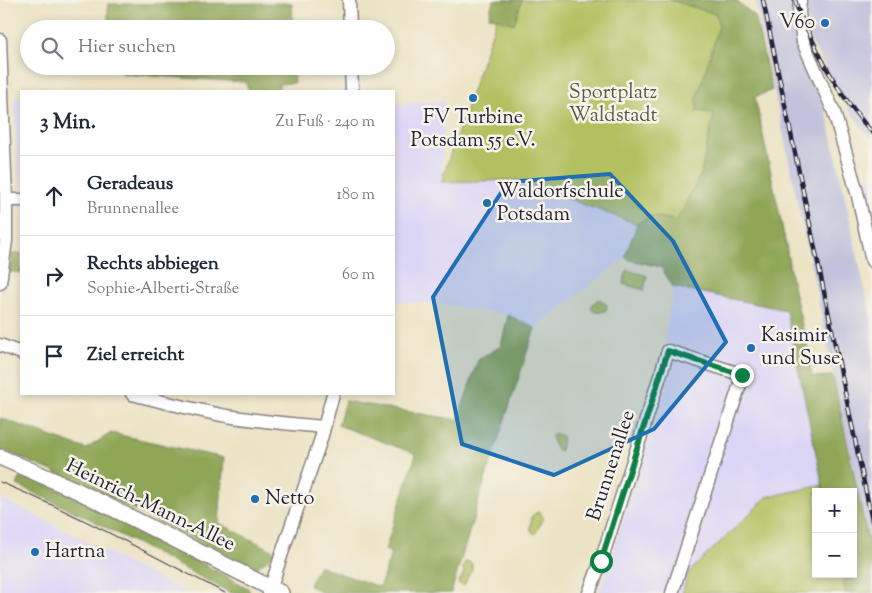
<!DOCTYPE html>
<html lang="de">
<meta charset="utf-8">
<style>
body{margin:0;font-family:"Sorts Mill Goudy",serif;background:#f6f6f7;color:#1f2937}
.controls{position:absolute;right:15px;bottom:15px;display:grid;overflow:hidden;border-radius:0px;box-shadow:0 2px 8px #0003}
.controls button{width:45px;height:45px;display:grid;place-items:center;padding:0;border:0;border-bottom:1px solid #e0e1e3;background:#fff;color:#1f2937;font:25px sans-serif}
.stop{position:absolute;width:15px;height:15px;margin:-11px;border:4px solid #0b8043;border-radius:50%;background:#fff}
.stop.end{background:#0b8043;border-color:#fff;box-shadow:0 1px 5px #0008}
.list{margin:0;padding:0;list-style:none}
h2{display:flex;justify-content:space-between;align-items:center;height:65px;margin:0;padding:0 20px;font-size:21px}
h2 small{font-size:16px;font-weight:400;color:#747a83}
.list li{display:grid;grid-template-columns:32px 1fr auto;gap:15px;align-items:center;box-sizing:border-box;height:80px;padding:0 20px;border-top:1px solid #e0e1e3}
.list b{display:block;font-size:19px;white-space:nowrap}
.list p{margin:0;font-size:16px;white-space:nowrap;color:#747a83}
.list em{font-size:16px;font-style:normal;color:#747a83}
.icon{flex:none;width:28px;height:28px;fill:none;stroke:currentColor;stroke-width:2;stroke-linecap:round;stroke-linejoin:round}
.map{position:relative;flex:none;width:872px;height:593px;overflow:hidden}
.search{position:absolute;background:#fff;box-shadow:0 2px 8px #0003;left:20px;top:20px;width:375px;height:55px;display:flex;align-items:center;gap:12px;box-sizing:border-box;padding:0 18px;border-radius:28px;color:#747a83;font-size:19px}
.panel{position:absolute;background:#fff;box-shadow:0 2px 8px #0003;left:20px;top:90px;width:375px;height:305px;border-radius:0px}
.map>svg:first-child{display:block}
.built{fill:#dcd6f6}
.industrial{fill:#c2c2dc}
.green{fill:#b3c061;stroke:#6a714e}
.forest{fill:#8ea657;stroke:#586449}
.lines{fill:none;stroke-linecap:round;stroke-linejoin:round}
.minor-casing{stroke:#878280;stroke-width:15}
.major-casing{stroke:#878280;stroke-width:18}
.minor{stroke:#fff;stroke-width:12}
.major{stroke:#fff;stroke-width:15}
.tram{stroke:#22223b;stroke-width:1}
.rail-casing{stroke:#22223b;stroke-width:4.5}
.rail{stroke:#f7f3e8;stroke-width:2.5;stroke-dasharray:8;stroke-linecap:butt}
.route{stroke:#0b8043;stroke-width:6}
.marked{fill:#1f6fb2;fill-opacity:0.2;stroke:#1f6fb2;stroke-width:4;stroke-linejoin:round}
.poi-dot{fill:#1f6fb2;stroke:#f7f3e8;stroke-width:2}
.labels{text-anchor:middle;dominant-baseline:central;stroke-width:5;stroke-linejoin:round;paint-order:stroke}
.poi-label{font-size:20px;fill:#22223b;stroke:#f7f3e8;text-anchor:start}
.park-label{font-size:20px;fill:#555948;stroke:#f7f3e8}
.street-label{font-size:20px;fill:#22223b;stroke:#f7f3e8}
</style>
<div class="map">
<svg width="872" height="593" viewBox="0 0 872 593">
<rect width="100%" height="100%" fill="#f7f3e8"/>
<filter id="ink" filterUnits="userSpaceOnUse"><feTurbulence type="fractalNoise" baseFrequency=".02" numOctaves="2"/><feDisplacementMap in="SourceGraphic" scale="10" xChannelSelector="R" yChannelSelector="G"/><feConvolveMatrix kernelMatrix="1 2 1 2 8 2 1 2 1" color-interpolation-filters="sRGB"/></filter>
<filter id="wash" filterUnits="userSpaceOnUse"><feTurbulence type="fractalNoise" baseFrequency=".0096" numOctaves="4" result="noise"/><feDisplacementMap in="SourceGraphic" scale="20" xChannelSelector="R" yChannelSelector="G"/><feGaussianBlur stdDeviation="1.12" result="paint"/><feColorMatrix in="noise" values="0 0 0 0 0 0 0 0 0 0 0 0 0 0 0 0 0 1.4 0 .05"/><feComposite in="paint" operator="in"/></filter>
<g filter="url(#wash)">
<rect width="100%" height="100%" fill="#ece3c4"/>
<!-- built -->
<path class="built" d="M13,99h8v92h-2z
M445,101l-4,81 76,-2 120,44 -12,33 -90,71 -27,-13 -76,-12 -38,-1v-198z
M872,176v67l-11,-63z
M673,287l113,23 37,175 -56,12 -78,75 -7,21h-83l80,-246 -15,-6z
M0,498l51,25 6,4 130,66h-187z"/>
<!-- industrial -->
<path class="industrial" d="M755,0h41l1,39 30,75 45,209v232z
M808,0h64v138l-5,-5 -18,-23 -38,-69 -5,-30z"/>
<!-- green -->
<path class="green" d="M503,0h196l24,18 -13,229 -73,-23 -120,-44 -76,2z
M627,270l20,6 -3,14 -21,-6z
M597,300c6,0 8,2 10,6l-1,4c-5,3 -12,4 -15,-2l2,-4z
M553,434h4l6,3 -3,15c-5,-5 -10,-11 -7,-18z
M823,485l1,7h-8v82h26l4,19h-164l7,-21 78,-75z
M537,512h3l3,5 -2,6 -6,11 -3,-2 -2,-4 2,-12z
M465,562h4l3,2v7l-3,3 -5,12 -6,-3 6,-10 -1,-5z"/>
<!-- forest -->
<path class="forest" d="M493,0h29l-8,24 -25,-8z
M670,0h65l20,16 17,74 -17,7 31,148 6,37 16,68 4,27 21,-1 39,183v34h-26l-4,-19h11v-82h-29l-38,-182 -113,-23 -12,-20 -31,-7 -5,-3 12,-33 12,-8 28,4 24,-46 13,-61 -17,-2v-13l22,-72 -3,-12z
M292,3l1,26h-185v-25z
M118,66h175l1,17 -16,1 3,7h-32l-4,-9 -122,-8z
M21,253v20l-12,-1 3,-18z
M508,315l27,13 -53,161 -31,104h-129l-13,-8 10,-20 19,8 42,14 11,-34 -6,-3 31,-96 -78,-29 7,-24 113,19 20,-60 23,-14z
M0,418l86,31 25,-16 113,25 -5,65 57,29c-4,5 -15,12 -21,17l-175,-86 -80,-34z
M23,472l71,34 154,82 2,5h-19l-143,-75 -71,-33z"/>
</g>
<g filter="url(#ink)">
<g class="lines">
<!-- minor casing -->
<g class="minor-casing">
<path id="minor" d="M349,0l1,29
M800,0l-1,13 4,29 31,70 24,84 14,65
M0,40l6,160v41l-6,42
M351,66l1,25
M6,200h15
M0,345l21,8
M132,394c31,8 63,16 95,22 32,5 64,8 97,11
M269,593l12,-37 40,-117 12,-45
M589,593l12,-32 67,-210 75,24 -71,218"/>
</g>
<!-- major casing -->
<g class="major-casing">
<path id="major" d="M0,457l78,34 203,102"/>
</g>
<!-- minor -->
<use href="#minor" class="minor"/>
<!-- major -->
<use href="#major" class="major"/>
<!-- tram -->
<path class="tram" d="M0,482c77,32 151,73 225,111"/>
<!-- rail casing -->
<g class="rail-casing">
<path id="rail" d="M763,0l109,521
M795,0c3,12 9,24 15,35 16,35 36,69 62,97"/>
</g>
<!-- rail -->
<use href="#rail" class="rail"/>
</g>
</g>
<g class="lines" filter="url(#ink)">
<!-- route -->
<path class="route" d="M601,561l67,-210 74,24"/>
</g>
<!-- marked area -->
<path class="marked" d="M610,174l63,67 53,101 -72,87 -100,46 -92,-31 -29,-147 75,-115z"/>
<!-- markers -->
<g class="poi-dot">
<circle cx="825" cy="23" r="5"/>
<circle cx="473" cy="98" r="5"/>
<circle cx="487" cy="203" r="5"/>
<circle cx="751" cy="348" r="5"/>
<circle cx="255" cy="499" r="5"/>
<circle cx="35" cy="552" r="5"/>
</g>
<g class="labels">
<!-- poi labels -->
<g class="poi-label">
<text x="815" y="23" text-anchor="end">V60</text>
<text x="473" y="118" text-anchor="middle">FV Turbine<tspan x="473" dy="23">Potsdam 55 e.V.</tspan></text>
<text x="497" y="192">Waldorfschule<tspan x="497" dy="23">Potsdam</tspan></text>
<text x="761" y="336">Kasimir<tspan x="761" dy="23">und Suse</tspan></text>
<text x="265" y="499">Netto</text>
<text x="45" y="552">Hartna</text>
</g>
<!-- park labels -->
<g class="park-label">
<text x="613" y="93">Sportplatz<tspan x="613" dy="23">Waldstadt</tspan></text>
</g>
<!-- street labels -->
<g class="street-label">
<text transform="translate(612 466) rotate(-72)">Brunnenallee</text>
<text transform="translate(150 506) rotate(26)">Heinrich-Mann-Allee</text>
</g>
</g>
</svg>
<div class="controls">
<button>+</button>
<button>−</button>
</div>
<div class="stop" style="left:601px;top:561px"></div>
<div class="stop end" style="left:742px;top:375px"></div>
<div class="search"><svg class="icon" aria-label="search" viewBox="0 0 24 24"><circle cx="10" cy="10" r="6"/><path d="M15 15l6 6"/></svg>Hier suchen</div>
<section class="panel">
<h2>3 Min.<small>Zu Fuß · 240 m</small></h2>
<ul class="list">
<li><svg class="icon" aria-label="ahead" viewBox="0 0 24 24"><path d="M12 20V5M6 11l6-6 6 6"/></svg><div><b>Geradeaus</b><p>Brunnenallee</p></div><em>180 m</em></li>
<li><svg class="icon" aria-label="right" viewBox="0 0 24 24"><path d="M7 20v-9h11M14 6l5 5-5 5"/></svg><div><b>Rechts abbiegen</b><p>Sophie-Alberti-Straße</p></div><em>60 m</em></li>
<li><svg class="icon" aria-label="arrive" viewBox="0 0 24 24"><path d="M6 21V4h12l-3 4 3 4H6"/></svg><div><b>Ziel erreicht</b></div></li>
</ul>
</section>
</div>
